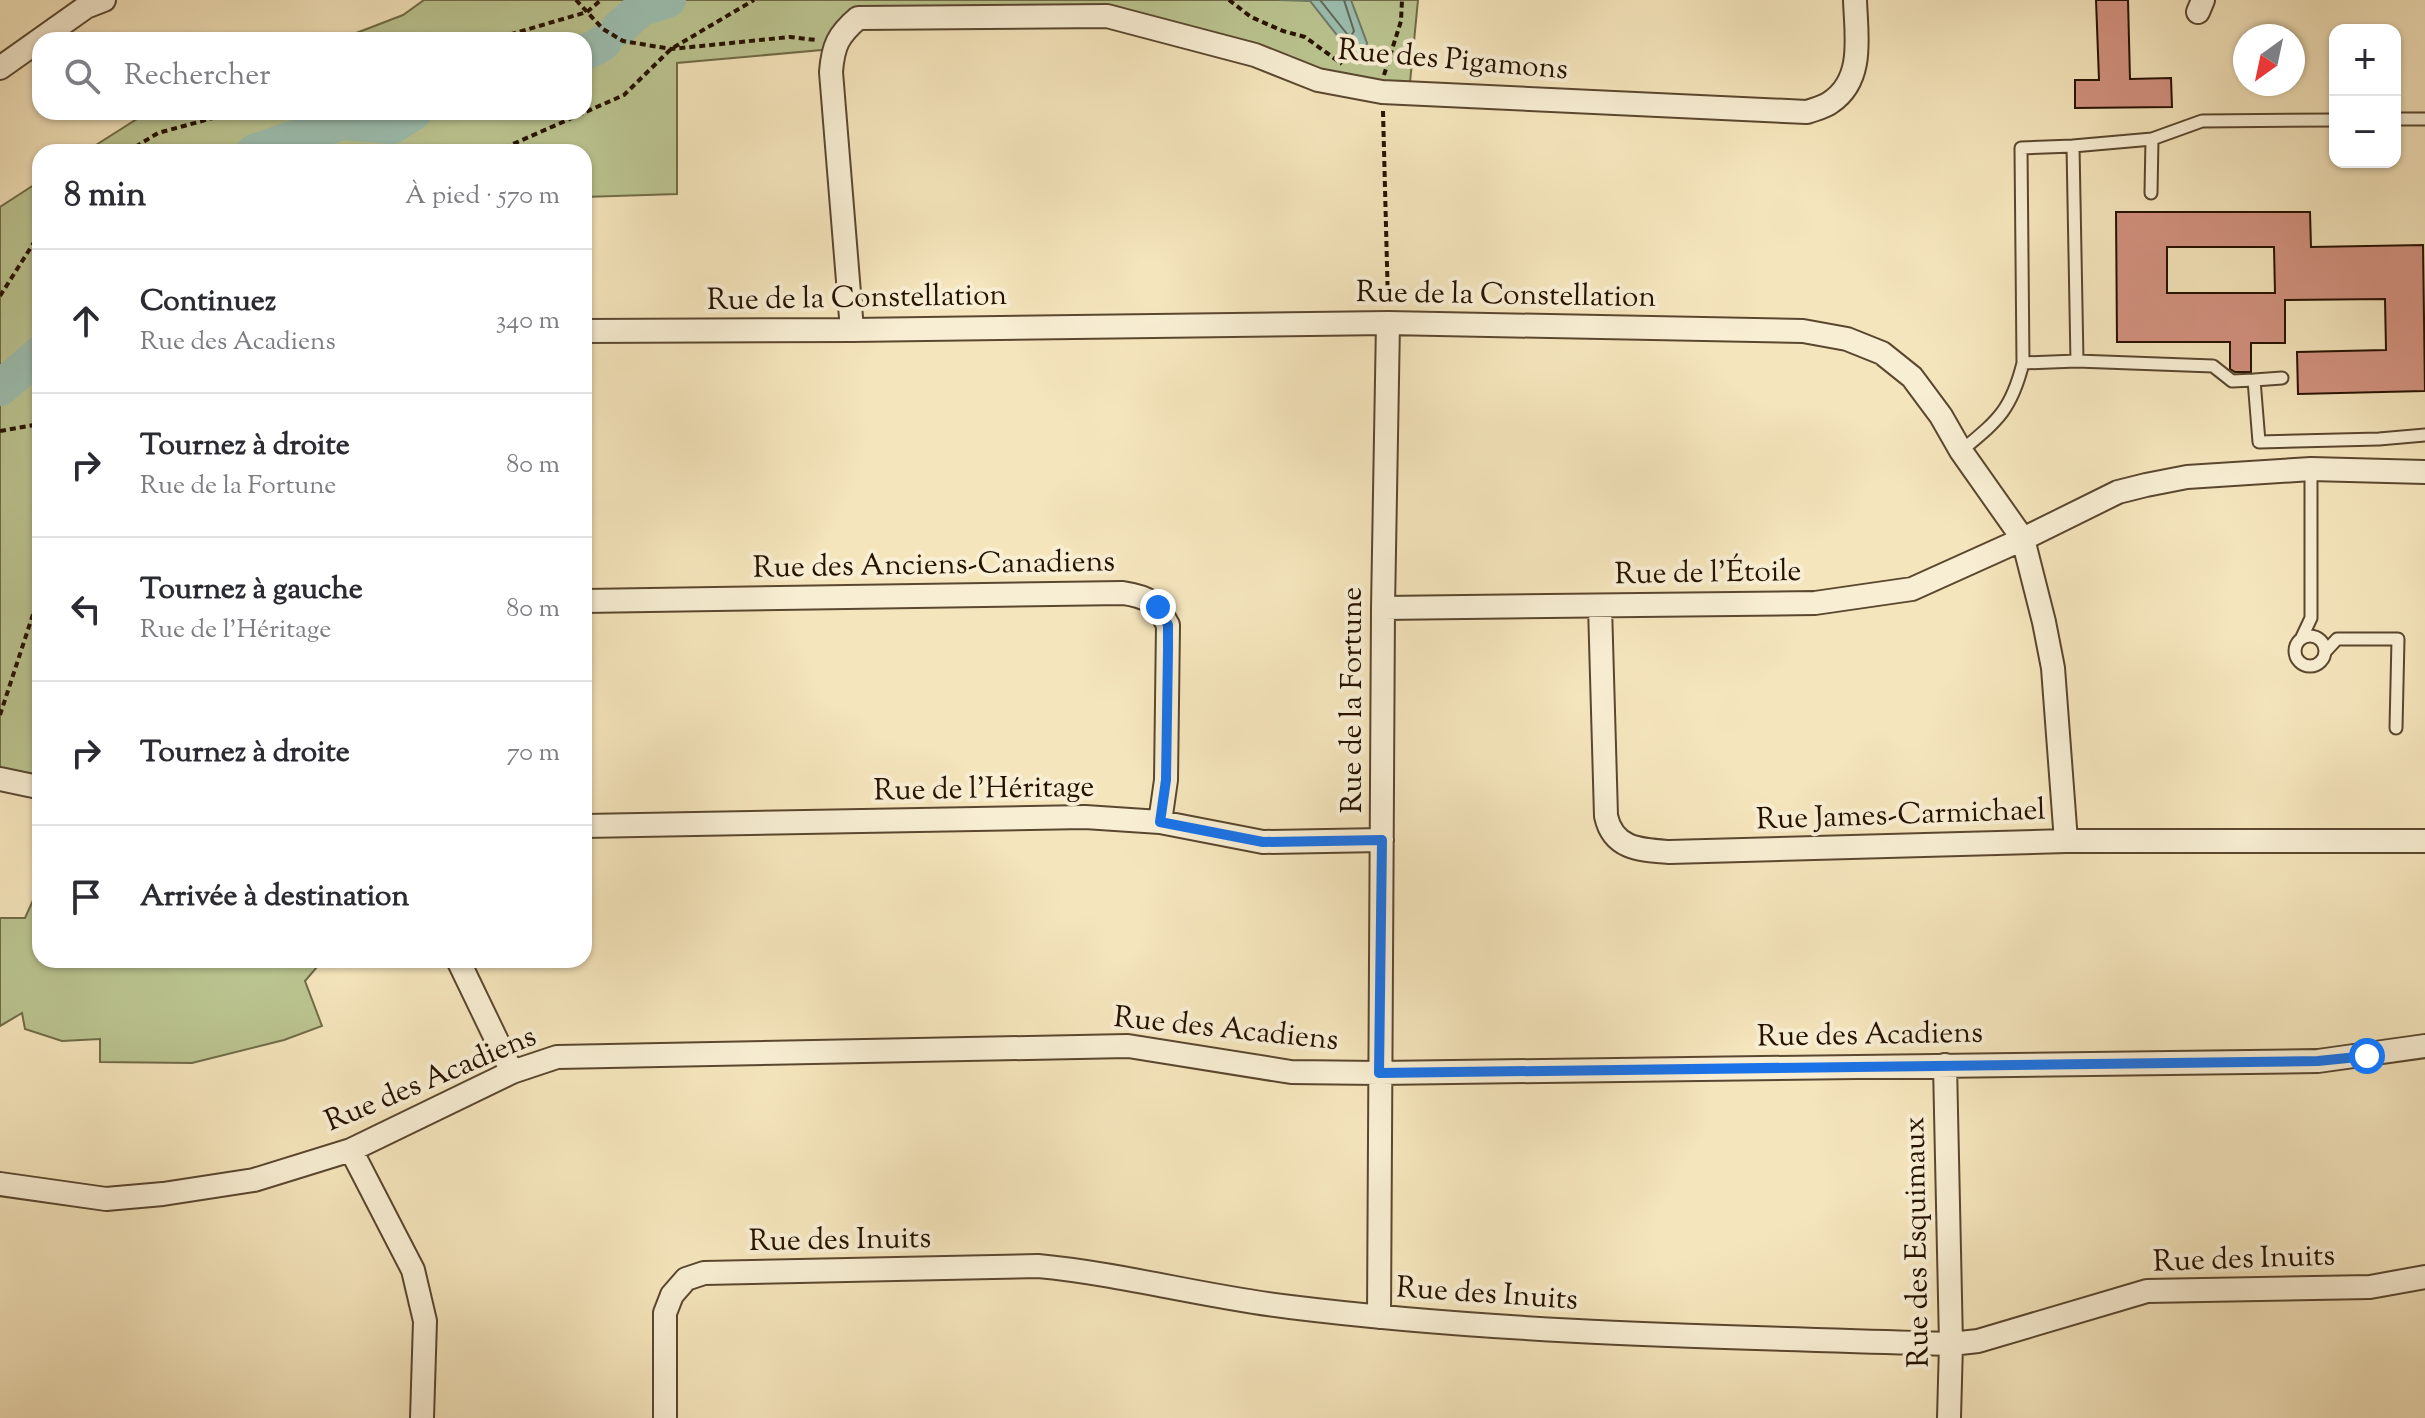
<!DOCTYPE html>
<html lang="fr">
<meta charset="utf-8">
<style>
body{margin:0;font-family:"Sorts Mill Goudy",serif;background:#f2f2f3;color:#2b2b33}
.controls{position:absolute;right:24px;top:24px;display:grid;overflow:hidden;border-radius:16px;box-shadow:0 2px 6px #0004}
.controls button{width:72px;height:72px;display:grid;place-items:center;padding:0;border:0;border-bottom:2px solid #e1e1e2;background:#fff;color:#2b2b33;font:40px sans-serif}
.compass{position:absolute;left:2233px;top:24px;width:72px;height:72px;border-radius:50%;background:#fff;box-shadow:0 2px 6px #0004;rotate:213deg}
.stop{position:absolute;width:24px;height:24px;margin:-18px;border:6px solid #1a73e8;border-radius:50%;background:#fff}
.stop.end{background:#1a73e8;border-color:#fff;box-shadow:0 2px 8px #0008}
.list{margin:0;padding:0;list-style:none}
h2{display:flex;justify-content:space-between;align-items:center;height:104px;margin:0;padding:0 32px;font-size:34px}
h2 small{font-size:26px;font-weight:400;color:#7c7c81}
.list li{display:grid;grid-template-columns:52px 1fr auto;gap:24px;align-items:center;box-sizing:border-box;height:144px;padding:0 32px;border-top:2px solid #e1e1e2}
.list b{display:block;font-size:30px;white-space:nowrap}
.list p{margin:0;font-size:26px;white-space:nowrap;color:#7c7c81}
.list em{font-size:26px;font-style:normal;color:#7c7c81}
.icon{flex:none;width:44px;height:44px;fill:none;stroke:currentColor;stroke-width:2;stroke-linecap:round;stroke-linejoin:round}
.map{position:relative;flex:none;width:2425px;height:1418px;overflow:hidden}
.search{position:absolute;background:#fff;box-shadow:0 2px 6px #0004;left:32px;top:32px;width:560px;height:88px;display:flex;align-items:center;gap:20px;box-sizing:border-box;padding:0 28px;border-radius:24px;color:#7c7c81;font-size:30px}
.panel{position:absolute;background:#fff;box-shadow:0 2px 6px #0004;left:32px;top:144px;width:560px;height:824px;border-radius:24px}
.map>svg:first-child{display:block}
.green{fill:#bbc591;stroke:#706c48;stroke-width:2}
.water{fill:#9cbfb1;stroke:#6d7a6a;stroke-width:2}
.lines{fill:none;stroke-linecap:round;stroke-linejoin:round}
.shore{stroke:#616858;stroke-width:2}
.river{stroke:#9cbfb1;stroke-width:36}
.building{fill:#d2917f;stroke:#261200;stroke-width:2;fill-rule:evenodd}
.service-casing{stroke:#5a472f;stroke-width:15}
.minor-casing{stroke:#5a472f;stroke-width:26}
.path{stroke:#261200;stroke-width:4;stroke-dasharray:6 4;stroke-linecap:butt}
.service{stroke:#f8eed3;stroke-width:11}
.minor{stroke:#f8eed3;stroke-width:22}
.route{stroke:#1a73e8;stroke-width:10}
.labels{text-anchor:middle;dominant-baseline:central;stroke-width:8;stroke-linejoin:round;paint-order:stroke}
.street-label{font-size:30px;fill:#261200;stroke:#f8eed3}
</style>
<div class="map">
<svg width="2425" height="1418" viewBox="0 0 2425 1418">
<rect width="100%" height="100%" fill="#f5e5bc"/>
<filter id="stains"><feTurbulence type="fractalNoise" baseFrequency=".0025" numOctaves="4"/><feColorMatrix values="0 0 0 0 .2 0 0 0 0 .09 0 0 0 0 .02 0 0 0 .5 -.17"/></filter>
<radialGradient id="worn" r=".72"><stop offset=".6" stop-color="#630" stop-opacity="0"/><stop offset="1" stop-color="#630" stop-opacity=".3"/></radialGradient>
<!-- green -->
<path class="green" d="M424,0h994l-9,93 -302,-77h-232l-42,33 -156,14v131l-93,3v-45h-499l63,-40h436v-72h-246l65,-25z
M40,181v607l-40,-9v-572z
M40,885v75h283l-18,21 17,45 -38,14 -92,23 -92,-1v-23l-38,2 -37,-12 -3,-16 -22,13v-108h25z"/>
<!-- water -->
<path class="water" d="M1279,0h72l16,43 -8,20 -49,-62z"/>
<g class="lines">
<!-- shore -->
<path class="shore" d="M1320,0l27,34 4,2 3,-5 -10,-31"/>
<!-- river -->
<path class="river" d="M619,28l23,-20 26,-8
M584,52l11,-4 9,-6
M254,152l88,-30 50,4 22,-14
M0,388l40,-34"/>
</g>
<!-- building -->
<path class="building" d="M2096,0h32l2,79 41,-1 1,29 -97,1v-28h24z
M2116,212h194l1,35 112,-2 2,146 -127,3 -1,-42 89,-2 -1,-51 -100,1v43h-34v29h-16l-5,-3v-27h-113zM2167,247h107l1,46h-108z"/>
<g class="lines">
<!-- service casing -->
<g class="service-casing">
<path id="service" d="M2395,119h30
M2073,146l79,-7 50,-18 133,-1
M2151,193l1,-54
M2023,363l54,-2 136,5 19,15 22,-1 5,62 120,-3 46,-4
M2254,380l28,-2
M1961,451c36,-30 50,-40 62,-88l-2,-215 52,-2 4,215
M2295 651a15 15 0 1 1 30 0a15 15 0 1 1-30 0Z
M2302,637l9,-19v-149
M2325,652l12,-13h61l-2,89"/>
</g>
<!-- minor casing -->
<g class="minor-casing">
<path id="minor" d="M2198,12l5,-12
M0,68l86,-61 18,-7
M852,330l-21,-258c2,-26 7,-37 27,-54l249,-2 148,39 63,25 64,12 425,20c8,-3 18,-5 24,-10 34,-23 25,-68 24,-102
M584,331l268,-1 536,-7 415,8 44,8 35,14 30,24 29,39 20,35 62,88 21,83 9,46 13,173
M584,601l539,-8c26,4 33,9 45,32l-2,155 -6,42
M1600,606l6,210c7,33 34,34 63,36l397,-11h359
M1383,608l432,-5 97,-14 111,-50 95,-47 28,-7 41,-8 124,-8 114,3
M0,779l38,8
M584,826l501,-9 75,5 103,20 119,-2
M458,960l54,112
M1945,1065l6,279 -2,74
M351,1150l62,120 12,51 -3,97
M0,1184l106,15 57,-5 91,-14 97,-30 161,-78 45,-15 571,-11 163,26 88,1 939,-12 107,-15
M1379,1317l4,-709 5,-285
M665,1418v-105l7,-18 14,-16 18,-6 334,-7c85,8 167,31 252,41 219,27 440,30 661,37l27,-3 169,-50 223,-4 55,-10"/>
</g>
<!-- path -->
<path class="path" d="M576,0l27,29 20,12 48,8 119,-12 26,3
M1229,0l22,17 32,14 22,6 37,27
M491,40l96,-28 14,-12
M1384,75l17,-54 1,-21
M1383,111l5,192
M127,152l31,-19 77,-21
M495,152l129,-57 47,-46 83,-49
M0,296l40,-63
M0,431l40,-7
M0,715l40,-122"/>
<!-- service -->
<use href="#service" class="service"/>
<!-- minor -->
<use href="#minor" class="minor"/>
</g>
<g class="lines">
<!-- route -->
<path class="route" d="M1158,607l10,18v24l-2,131 -6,42 103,20 119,-2 -3,233 939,-12 49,-5"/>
</g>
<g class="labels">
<!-- street labels -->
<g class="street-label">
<text transform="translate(1453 61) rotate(5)">Rue des Pigamons</text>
<text transform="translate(1506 296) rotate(1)">Rue de la Constellation</text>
<text transform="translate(857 299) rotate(-1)">Rue de la Constellation</text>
<text transform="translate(934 566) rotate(-1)">Rue des Anciens-Canadiens</text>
<text transform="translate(1708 574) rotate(-1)">Rue de l'Étoile</text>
<text transform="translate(1353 700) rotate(-90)">Rue de la Fortune</text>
<text transform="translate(984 790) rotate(-1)">Rue de l'Héritage</text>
<text transform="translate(1901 816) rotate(-2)">Rue James-Carmichael</text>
<text transform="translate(1226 1030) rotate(6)">Rue des Acadiens</text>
<text transform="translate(1870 1036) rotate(-1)">Rue des Acadiens</text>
<text transform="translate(431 1080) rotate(-23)">Rue des Acadiens</text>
<text transform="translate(840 1241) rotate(-1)">Rue des Inuits</text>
<text transform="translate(1918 1242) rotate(-91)">Rue des Esquimaux</text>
<text transform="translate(2244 1260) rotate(-2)">Rue des Inuits</text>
<text transform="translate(1487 1295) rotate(4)">Rue des Inuits</text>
</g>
</g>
<rect width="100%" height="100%" filter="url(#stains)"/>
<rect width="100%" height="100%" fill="url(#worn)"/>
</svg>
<div class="controls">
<button>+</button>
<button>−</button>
</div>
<svg class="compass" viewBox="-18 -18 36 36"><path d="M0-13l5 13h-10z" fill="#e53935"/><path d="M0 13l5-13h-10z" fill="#7c7c81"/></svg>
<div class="stop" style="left:2367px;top:1056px"></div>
<div class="stop end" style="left:1158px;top:607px"></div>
<div class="search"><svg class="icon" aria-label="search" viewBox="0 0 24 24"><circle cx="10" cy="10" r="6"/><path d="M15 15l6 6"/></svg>Rechercher</div>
<section class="panel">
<h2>8 min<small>À pied · 570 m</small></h2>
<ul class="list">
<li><svg class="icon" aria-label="ahead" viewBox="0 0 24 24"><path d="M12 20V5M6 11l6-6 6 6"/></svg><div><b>Continuez</b><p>Rue des Acadiens</p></div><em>340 m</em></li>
<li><svg class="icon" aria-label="right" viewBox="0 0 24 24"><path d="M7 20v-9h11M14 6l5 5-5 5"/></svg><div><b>Tournez à droite</b><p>Rue de la Fortune</p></div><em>80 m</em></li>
<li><svg class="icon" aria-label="left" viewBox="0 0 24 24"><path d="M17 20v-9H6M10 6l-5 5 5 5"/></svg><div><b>Tournez à gauche</b><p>Rue de l'Héritage</p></div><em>80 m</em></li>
<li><svg class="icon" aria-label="right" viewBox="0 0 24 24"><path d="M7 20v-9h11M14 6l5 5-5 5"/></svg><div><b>Tournez à droite</b></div><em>70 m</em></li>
<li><svg class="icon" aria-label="arrive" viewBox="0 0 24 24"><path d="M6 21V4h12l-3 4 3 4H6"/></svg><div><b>Arrivée à destination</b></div></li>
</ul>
</section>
</div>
